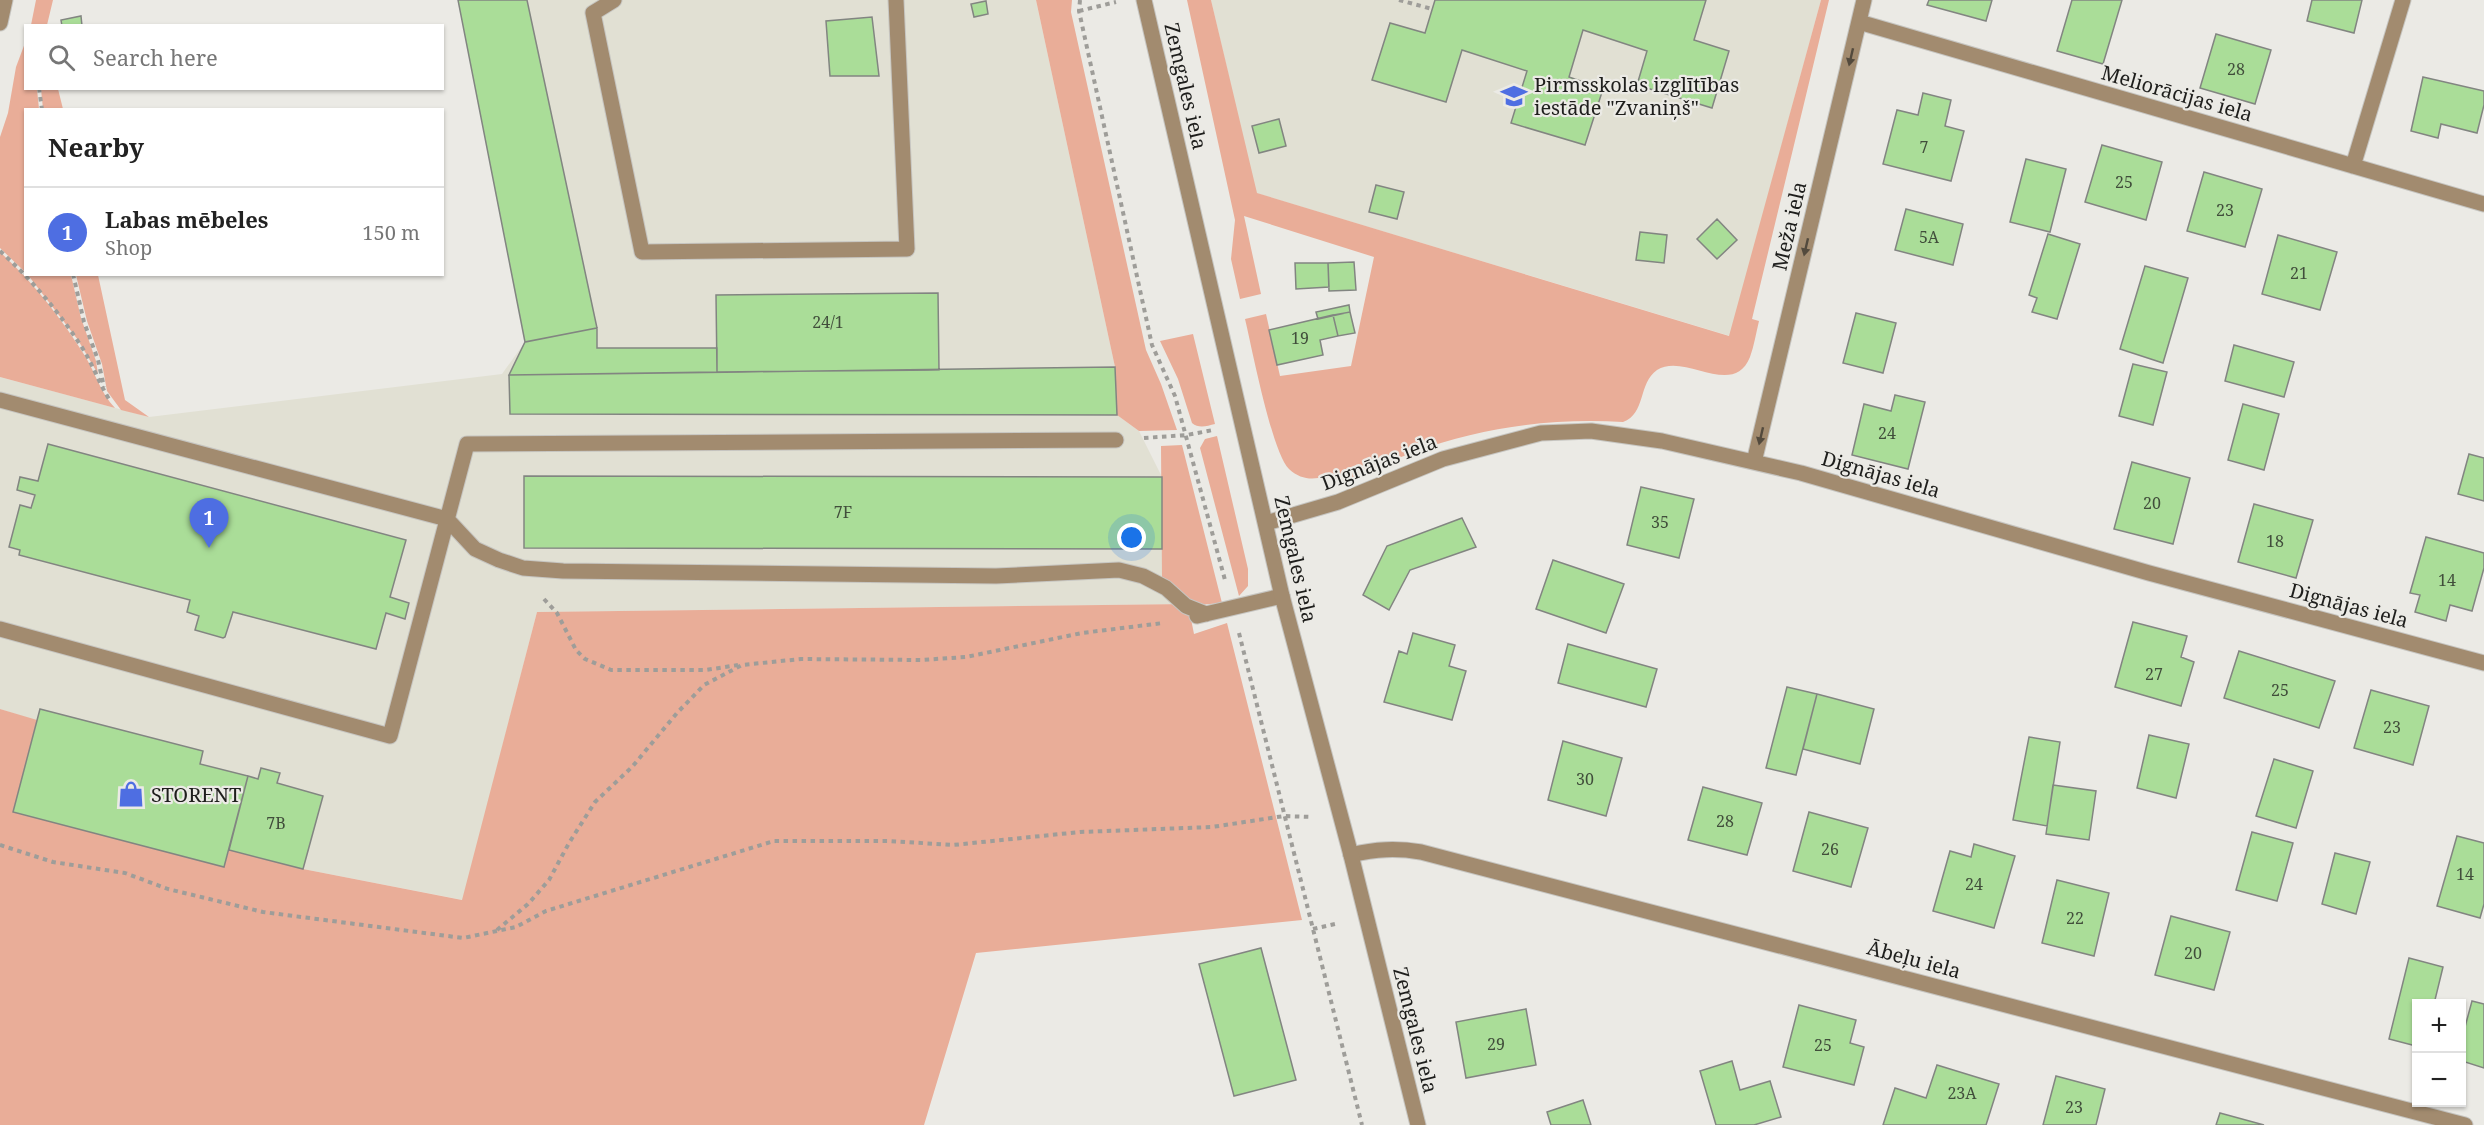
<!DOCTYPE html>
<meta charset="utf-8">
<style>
body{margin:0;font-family:"Noto Serif",serif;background:#f2f2f2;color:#222}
.controls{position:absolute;right:18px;bottom:18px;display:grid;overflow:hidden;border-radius:0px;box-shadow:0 2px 4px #0004}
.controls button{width:54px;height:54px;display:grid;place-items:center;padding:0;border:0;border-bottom:2px solid #e0e0e0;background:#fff;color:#222;font:30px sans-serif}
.you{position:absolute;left:1132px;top:538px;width:21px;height:21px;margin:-15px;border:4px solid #fff;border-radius:50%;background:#1a73e8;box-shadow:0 0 0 9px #1a73e833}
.badge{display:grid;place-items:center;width:39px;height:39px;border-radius:50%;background:#4e6ee2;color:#fff;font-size:20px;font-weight:700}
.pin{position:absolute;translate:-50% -50px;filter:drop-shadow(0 2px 3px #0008)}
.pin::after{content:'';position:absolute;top:32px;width:21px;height:18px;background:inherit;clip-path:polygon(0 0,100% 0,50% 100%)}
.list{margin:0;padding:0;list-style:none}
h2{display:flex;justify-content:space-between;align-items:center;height:78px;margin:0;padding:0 24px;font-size:26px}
h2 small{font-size:20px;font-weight:400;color:#767676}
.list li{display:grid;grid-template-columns:39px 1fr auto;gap:18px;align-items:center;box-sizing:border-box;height:90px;padding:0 24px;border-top:2px solid #e0e0e0}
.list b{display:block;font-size:22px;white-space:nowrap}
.list p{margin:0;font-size:20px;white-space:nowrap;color:#767676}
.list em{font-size:20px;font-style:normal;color:#767676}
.icon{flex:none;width:33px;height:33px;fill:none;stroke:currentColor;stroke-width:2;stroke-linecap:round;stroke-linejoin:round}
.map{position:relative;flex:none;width:2484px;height:1125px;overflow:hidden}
.search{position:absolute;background:#fff;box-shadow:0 2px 4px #0004;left:24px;top:24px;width:420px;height:66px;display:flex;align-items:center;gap:15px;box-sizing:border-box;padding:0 21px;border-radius:0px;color:#767676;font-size:22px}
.panel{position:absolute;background:#fff;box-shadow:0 2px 4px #0004;left:24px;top:108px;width:420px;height:168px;border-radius:0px}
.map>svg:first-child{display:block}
.built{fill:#e1e0d3}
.green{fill:#e9ad98}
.building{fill:#aadd98;stroke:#828581;stroke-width:1.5}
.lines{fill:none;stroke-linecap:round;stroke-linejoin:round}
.service-casing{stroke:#c6c5c1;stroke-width:17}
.minor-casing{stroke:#c6c5c1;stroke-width:17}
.tertiary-casing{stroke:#c6c5c1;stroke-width:17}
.path{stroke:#9e9d99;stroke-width:4;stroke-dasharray:4.5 4.5;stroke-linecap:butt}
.service{stroke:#a28b6f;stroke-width:15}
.minor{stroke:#a28b6f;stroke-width:15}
.tertiary{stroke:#a28b6f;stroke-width:15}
.oneway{fill:#534a3d}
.labels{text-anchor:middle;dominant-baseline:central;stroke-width:4.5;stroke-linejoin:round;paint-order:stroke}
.number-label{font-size:16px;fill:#414e3b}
.poi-label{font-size:20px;fill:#1e1e1c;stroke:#ebeae5;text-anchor:start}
.street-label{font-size:20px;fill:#1e1e1c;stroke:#ebeae5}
</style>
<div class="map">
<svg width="2484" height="1125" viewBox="0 0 2484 1125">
<rect width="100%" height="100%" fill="#ebeae5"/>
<!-- built -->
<path class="built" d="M458,0h578l79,367 2,48 22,16 23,46 26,127 -651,8 -74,288 -160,-31 -74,-19 -5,17 -211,-55 24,-91 -37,-12v-332l149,40 353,-43 23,-32z
M1211,0h610l-91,336 -474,-143z"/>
<!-- green -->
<path class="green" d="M36,0h17l-6,25h-16z
M1036,0h36l-1,12 75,338 15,34 16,46 -38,1 -22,-16 -2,-48z
M1187,0h24l46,193 472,143 92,-336h8l-77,319 7,2c-3,12 -5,25 -9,36 -17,42 -65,-5 -93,13 -19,13 -11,44 -34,52 -72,-4 -141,5 -209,30 -24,9 -48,20 -72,30l-6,-9c-16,6 -32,10 -47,-4 -17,-16 -37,-121 -44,-150l21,-5 14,62 71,-10 23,-109 -130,-41 17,78 -21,5 -9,-40 4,-39z
M25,43l1,45 11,1 2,20 -13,1 -1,162 -25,-24v-111l8,-24 8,-46z
M41,89h17l5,20h-20z
M0,252c33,30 62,67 85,104 11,18 15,36 30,52l-115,-31z
M28,275h43l10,43 15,43 2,13 -20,-34z
M76,275h22l27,125 24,17 -28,-7 -14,-19 -5,-27 -15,-43z
M1193,334l22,90c-8,2 -16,5 -23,-1l-14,-44 -18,-38z
M1217,436l31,133v17l-9,10 -39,-148 5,-9z
M1182,445l40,158 -24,2 -36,-26 -1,-133z
M1188,604l6,30 33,-11 75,297 -326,33 -52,172h-924v-416l37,11 -24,92 211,55 5,-17 74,19 159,31 75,-288z"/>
<!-- building -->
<path class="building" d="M458,0h69l70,328 -72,14z
M1435,0h271l-12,40 35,11 -17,57 -75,-23 10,-34 -64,-21 -14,47 34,12 -18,56 -74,-22 16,-52 -65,-21 -16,52 -74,-22 18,-57 35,10z
M1929,0h63l-6,21 -59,-16z
M2072,0h50l-19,64 -46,-13z
M2312,0h50l-8,33 -47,-12z
M986,1l2,13 -14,3 -3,-13z
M81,16l1,10h-20l-1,-6z
M872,17l7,59h-49l-4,-55z
M2216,34l55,16 -16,54 -55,-16z
M2423,77l61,14v14l-7,28 -36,-9 -3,14 -27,-7z
M1923,93l28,7 -6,26 19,5 -13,50 -68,-17 14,-54 21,5z
M1279,119l7,27 -27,7 -7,-27z
M2102,145l60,17 -16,58 -61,-18z
M2026,159l40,10 -16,63 -40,-10z
M2204,172l58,17 -17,58 -58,-16z
M1376,185l28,7 -7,27 -28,-7z
M1906,209l57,15 -10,41 -58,-15z
M1717,219l20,21 -20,19 -20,-20z
M1640,232l27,3 -3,28 -28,-3z
M2048,234l32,10 -23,75 -25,-7 5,-14 -8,-3z
M2278,235l59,17 -17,58 -58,-16z
M1354,262l2,28 -27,1 -1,-28z
M1295,263h33l1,24 -33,2z
M2145,266l43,12 -25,85 -43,-14z
M938,293l1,77 -222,2 -1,-77z
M1349,305l1,7 -32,7 -2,-7z
M1350,312l5,21 -17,3 -5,-21z
M1856,313l40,10 -13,50 -40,-10z
M1333,315l5,21 -18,4 3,15 -46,10 -8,-35z
M597,328v20h120v24l-208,3 16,-33z
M2234,345l60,17 -10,35 -59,-16z
M2133,364l34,8 -14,53 -34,-9z
M1115,367l2,48 -607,-1 -1,-39z
M1895,395l30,7 -17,67 -56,-14 12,-51 27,7z
M2243,404l36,10 -15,56 -36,-10z
M48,444l358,96 -16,57 19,6 -4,16 -19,-6 -10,36 -143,-37 -8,25 -2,1 -28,-8 4,-14 -12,-4 3,-12 -171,-45 1,-5 -11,-3 11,-42 11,3 4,-13 -18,-5 3,-13 18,4z
M2469,454l15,4v43l-26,-7z
M2132,462l58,16 -17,66 -59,-15z
M524,476l638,1v72l-638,-1z
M1641,487l53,12 -15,59 -52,-13z
M2254,504l59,16 -17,58 -58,-16z
M1462,518l14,29 -66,23 -21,40 -26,-15 24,-49z
M2426,537l58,16v15l-12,43 -22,-6 -4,16 -31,-9 5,-17 -10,-2z
M1553,560l71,24 -18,49 -70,-24z
M2133,622l54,14 -6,21 13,5 -13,44 -66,-19z
M1413,633l42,12 -6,21 17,5 -14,49 -68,-18 15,-51 8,3z
M1568,644l89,25 -11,38 -88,-24z
M2239,651l96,30 -16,47 -95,-30z
M1787,687l30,7 -21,81 -30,-7z
M2371,690l58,16 -16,59 -59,-17z
M1817,694l57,15 -14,55 -57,-15z
M40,709l163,42 -3,13 48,12 -24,91 -211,-55z
M2149,735l40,9 -13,54 -39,-10z
M2029,737l31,5 -13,84 -34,-6z
M1563,741l59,17 -16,58 -58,-16z
M2274,759l39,12 -17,57 -40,-12z
M261,768l19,5 -3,10 46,13 -20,73 -74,-19 19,-74 10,3z
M2053,785l43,6 -7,49 -43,-6z
M1703,787l59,16 -15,52 -59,-15z
M1809,812l59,16 -17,59 -58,-16z
M2252,832l41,11 -16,58 -41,-11z
M2457,836l27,7v61l-4,14 -43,-12z
M1974,844l41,12 -21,72 -61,-17 17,-60 21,6z
M2335,853l35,9 -14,52 -34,-10z
M2057,880l52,13 -15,63 -52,-13z
M2171,916l59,16 -16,58 -59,-15z
M1261,948l35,132 -62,16 -35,-132z
M2409,958l34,9 -9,37h-18v42l-27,-7z
M2472,1001l12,3v64l-22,-7v-23z
M1799,1005l57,15 -6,23 14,4 -10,38 -71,-18z
M1526,1009l10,56 -70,13 -10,-56z
M1732,1061l8,29 30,-9 11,36 -27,8h-38l-16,-54z
M1937,1065l62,19 -13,41h-103l12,-37 31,10z
M2056,1076l49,13 -9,36h-53z
M1583,1100l8,25h-40l-4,-13z
M2220,1113l44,12h-48z"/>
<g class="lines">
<!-- service casing -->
<g class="service-casing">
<path id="service" d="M614,0l-21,13 49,239 265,-3 -11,-249
M0,400l447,119 28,30 24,11 24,8 40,3 433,5 123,-6 24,6 23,12 20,18 20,8
M1197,616l85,-20
M0,629l390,107 77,-292 649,-4"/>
</g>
<!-- minor casing -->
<g class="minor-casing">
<path id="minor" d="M1859,22l625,182
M2353,166l50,-166
M1754,462l110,-462
M1266,523l72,-21 105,-43 98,-26 50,-2 71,10 139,32 348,100 335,90
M1351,855c25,-6 45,-7 70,-3l1044,273"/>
</g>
<!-- tertiary casing -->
<g class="tertiary-casing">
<path id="tertiary" d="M1144,0l138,596 69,259 67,270
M0,23l5,-23"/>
</g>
<!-- path -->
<path class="path" d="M1080,0l-1,11 73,334 23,51 50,184
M1399,0l33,9
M1079,11l37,-9
M39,88l3,22
M0,251c32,29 60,62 83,98 10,16 16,34 26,50
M73,274l11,48 14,38 6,27
M1144,438l43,-3 26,-5
M544,599l13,14 19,37 9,9 26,11h95l32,-5
M1239,633l123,492
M0,845l53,17 72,11 43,16 95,23 200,26 53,-11 30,-16 228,-70h115l64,4 127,-13 132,-5 72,-11 28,1
M1313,929l26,-6
M497,930l31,-26 21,-24 20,-37 26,-41 37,-35 45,-54 27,-28 38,-20 59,-6 120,1 45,-3 116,-24 81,-10"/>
<!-- service -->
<use href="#service" class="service"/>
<!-- minor -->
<use href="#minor" class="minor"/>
<!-- tertiary -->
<use href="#tertiary" class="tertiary"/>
</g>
<!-- one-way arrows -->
<defs><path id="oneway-solid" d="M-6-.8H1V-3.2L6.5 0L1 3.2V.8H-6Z" transform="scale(1.5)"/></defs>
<g class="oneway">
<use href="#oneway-solid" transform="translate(1851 57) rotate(103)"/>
<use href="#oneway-solid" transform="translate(1806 247) rotate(103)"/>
<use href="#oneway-solid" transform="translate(1761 436) rotate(103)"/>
</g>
<!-- icons -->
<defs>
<g id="school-bare" transform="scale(2.07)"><path d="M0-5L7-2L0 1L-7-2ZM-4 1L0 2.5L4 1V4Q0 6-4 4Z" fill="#4e6ee2" stroke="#ebeae5" stroke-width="2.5" paint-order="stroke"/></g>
<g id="shop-bare" transform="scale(2.07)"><path d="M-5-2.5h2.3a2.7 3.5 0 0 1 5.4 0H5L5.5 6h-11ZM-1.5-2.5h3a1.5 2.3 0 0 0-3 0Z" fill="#4e6ee2" stroke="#ebeae5" stroke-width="2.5" paint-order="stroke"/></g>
</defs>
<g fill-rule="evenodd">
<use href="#school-bare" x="1514" y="96"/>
<use href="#shop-bare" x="131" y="794"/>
</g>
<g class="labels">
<!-- number labels -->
<g class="number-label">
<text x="2236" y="69">28</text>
<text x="1924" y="147">7</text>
<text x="2124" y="182">25</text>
<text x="2225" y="210">23</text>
<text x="1929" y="237">5A</text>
<text x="2299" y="273">21</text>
<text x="828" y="322">24/1</text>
<text x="1300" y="338">19</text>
<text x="1887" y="433">24</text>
<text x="2152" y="503">20</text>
<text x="843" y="512">7F</text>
<text x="1660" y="522">35</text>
<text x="2275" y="541">18</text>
<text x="2447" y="580">14</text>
<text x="2154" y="674">27</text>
<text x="2280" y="690">25</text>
<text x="2392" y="727">23</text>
<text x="1585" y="779">30</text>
<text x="1725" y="821">28</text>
<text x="276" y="823">7B</text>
<text x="1830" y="849">26</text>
<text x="2465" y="874">14</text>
<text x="1974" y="884">24</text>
<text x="2075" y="918">22</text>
<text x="2193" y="953">20</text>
<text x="1496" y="1044">29</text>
<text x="1823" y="1045">25</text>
<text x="1962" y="1093">23A</text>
<text x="2074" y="1107">23</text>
</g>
<!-- poi labels -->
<g class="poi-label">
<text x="1534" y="84">Pirmsskolas izglītības<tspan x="1534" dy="23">iestāde "Zvaniņš"</tspan></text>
<text x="151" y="794">STORENT</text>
</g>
<!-- street labels -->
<g class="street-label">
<text transform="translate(1186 86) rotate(77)">Zemgales iela</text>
<text transform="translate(2177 93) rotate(16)">Meliorācijas iela</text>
<text transform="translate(1789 226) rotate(-77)">Meža iela</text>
<text transform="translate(1379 462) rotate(-21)">Dignājas iela</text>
<text transform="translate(1881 474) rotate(16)">Dignājas iela</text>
<text transform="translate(1296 559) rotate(77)">Zemgales iela</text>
<text transform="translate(2349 605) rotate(15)">Dignājas iela</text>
<text transform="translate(1914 959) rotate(15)">Ābeļu iela</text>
<text transform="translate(1416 1030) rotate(76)">Zemgales iela</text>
</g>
</g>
</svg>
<div class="controls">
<button>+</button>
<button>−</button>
</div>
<div class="you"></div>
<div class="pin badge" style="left:209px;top:548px">1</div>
<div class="search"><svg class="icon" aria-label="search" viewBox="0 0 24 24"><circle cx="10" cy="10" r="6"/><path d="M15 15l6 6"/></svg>Search here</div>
<section class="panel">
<h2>Nearby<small></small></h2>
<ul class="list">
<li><span class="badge">1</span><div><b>Labas mēbeles</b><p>Shop</p></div><em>150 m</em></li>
</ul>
</section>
</div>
